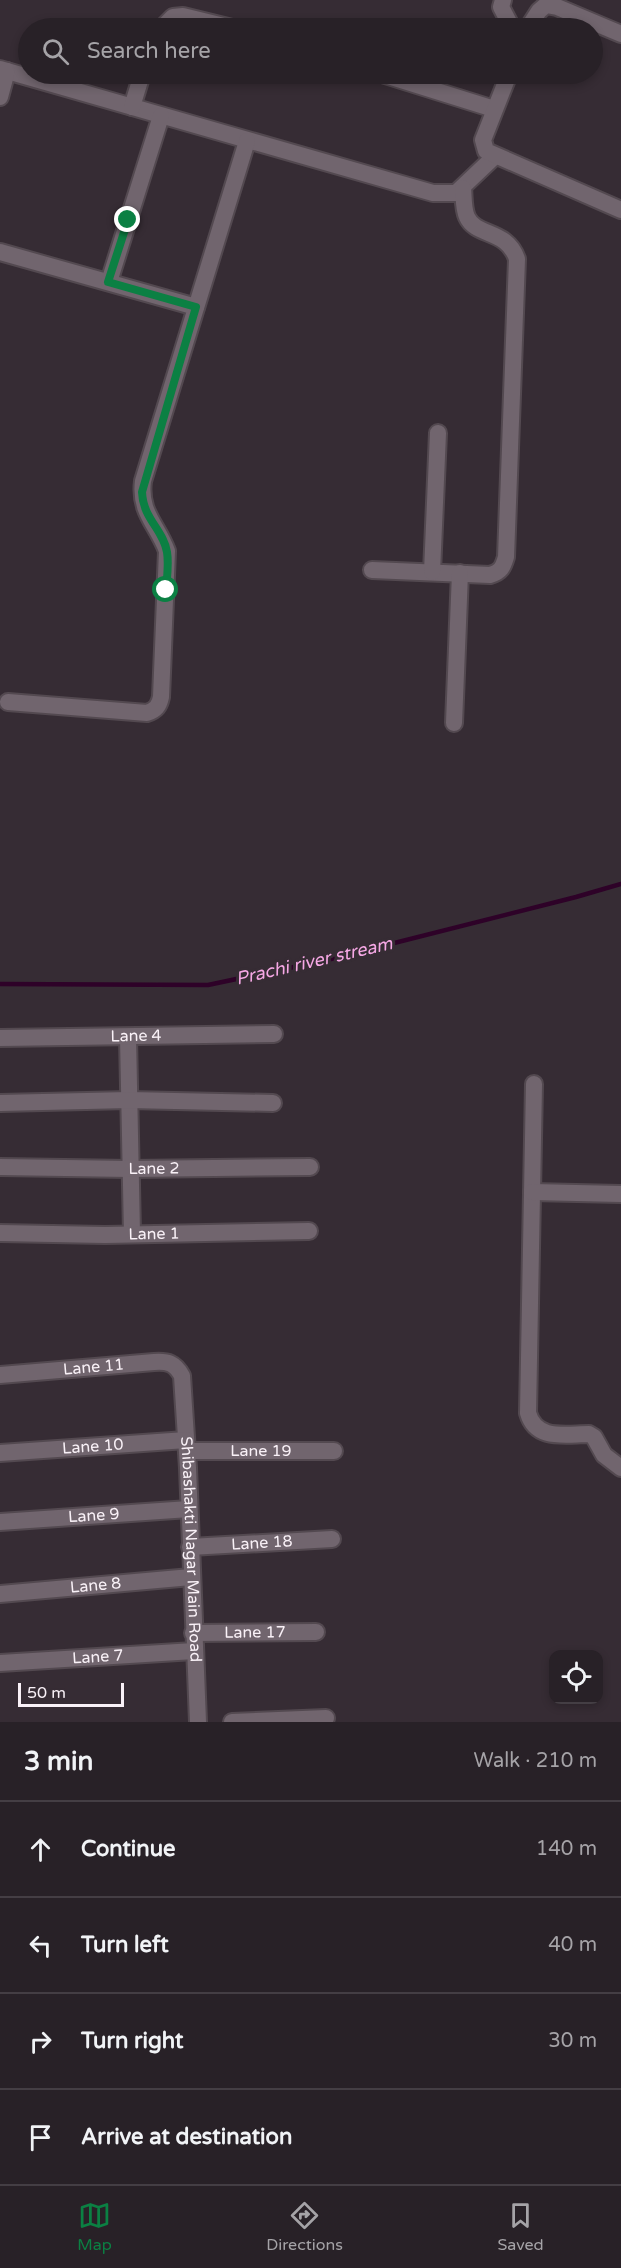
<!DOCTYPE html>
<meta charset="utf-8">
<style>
body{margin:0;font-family:"Varela Round",sans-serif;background:#30292f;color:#f1f3f6}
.controls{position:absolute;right:18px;bottom:18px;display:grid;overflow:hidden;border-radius:12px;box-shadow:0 3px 9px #0003}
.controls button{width:54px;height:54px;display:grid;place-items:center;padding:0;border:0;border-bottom:2px solid #443e44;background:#282127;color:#f1f3f6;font:30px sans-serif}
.scale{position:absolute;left:18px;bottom:15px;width:106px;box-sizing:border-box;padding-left:6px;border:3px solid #f9f1f7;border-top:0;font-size:16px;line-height:21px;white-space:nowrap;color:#f9f1f7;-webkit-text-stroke:4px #362c34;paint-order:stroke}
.stop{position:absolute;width:18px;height:18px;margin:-14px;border:4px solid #0b8043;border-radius:50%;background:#fff}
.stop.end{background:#0b8043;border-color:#fff;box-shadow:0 2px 6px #0008}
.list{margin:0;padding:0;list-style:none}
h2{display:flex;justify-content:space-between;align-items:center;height:78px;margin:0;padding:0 24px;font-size:26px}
h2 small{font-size:20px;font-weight:400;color:#a5a3a7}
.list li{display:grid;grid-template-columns:39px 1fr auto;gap:18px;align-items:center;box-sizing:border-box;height:96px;padding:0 24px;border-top:2px solid #443e44}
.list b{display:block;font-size:22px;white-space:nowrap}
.list em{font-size:20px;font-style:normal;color:#a5a3a7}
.icon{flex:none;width:33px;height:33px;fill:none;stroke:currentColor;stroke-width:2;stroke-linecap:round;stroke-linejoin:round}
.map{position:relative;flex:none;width:621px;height:1722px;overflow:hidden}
.search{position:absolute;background:#282127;box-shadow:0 3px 9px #0003;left:18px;right:18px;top:18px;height:66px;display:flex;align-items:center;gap:15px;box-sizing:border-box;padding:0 21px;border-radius:33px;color:#a5a3a7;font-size:22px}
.sheet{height:462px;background:#282127}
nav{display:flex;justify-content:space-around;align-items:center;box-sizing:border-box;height:84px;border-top:2px solid #443e44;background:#282127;font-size:16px;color:#a5a3a7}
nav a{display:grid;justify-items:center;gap:3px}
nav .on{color:#0b8043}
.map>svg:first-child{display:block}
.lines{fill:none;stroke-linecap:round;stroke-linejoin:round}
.stream{stroke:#2e0228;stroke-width:4.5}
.street-casing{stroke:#534950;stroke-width:20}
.street{stroke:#71656e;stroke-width:16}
.route{stroke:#0b8043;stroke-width:8}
.labels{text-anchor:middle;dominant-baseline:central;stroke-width:6;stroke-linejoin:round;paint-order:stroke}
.street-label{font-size:16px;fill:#f9f1f7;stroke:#362c34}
.water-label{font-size:18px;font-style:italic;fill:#f6a8e5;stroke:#362c34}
</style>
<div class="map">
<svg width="621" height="1722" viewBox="0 0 621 1722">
<rect width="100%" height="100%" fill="#362c34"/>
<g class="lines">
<!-- stream -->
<path class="stream" d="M0,984l208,1 119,-25 249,-63 45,-13"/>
<!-- street casing -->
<g class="street-casing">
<g id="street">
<path d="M503,0l-2,7 11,21"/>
<path d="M162,28l11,-11 10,-1 49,12"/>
<path d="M528,28l11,-17 7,-6 11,2 64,27"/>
<path d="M0,69l433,124h23l39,-37"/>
<path d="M382,74l112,35"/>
<path d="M509,74l-26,66 3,11 135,59"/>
<path d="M0,97l7,-26"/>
<path d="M132,107l10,-33"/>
<path d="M0,252l196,55"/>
<path d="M109,282l52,-166"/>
<path d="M372,570l118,5c11,-3 13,-8 16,-18l11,-298c-10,-30 -41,-22 -50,-42 -4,-9 -3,-20 -4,-29"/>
<path d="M432,572l6,-139"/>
<path d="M8,702l139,11c9,-3 12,-7 14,-16l6,-146c-10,-27 -28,-38 -24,-70l104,-340"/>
<path d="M454,723l6,-150"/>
<path d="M128,1037l4,197"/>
<path id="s1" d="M0,1038l274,-4"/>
<path d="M534,1084l-6,329c8,28 37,21 61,21l5,3 10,18 17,13"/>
<path d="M0,1103l129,-3 144,3"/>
<path id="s2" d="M0,1167l130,2 180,-2"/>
<path d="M532,1192l89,2"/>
<path id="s3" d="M0,1233l105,2 204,-4"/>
<path id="s4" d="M0,1375l154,-13c14,-1 21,1 28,14l6,92 10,254"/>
<path id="s5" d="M187,1451h147"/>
<path id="s6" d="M0,1453l186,-13"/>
<path id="s7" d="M0,1522l189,-13"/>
<path id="s8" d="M190,1547l142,-8"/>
<path id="s9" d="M0,1594l191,-17"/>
<path id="s10" d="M193,1633l123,-1"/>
<path id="s11" d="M0,1663l194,-12"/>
<path d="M232,1722l94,-4"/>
</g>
</g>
<!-- street -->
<use href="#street" class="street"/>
</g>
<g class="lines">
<!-- route -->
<path class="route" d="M128,220l-20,62 88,25 -54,185c1,27 21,37 25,60 2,12 0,25 -1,38"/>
</g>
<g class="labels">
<!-- street labels -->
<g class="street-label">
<text stroke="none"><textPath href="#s1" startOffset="136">Lane 4</textPath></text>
<text stroke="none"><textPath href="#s2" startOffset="154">Lane 2</textPath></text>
<text stroke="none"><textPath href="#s3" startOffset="154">Lane 1</textPath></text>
<text stroke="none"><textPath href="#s4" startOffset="94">Lane 11</textPath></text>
<text stroke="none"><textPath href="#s6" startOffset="93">Lane 10</textPath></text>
<text stroke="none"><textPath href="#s5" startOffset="74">Lane 19</textPath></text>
<text stroke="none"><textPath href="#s7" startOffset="94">Lane 9</textPath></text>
<text stroke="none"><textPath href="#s8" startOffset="72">Lane 18</textPath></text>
<text stroke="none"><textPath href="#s4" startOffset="362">Shibashakti Nagar Main Road</textPath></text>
<text stroke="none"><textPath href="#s9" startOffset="96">Lane 8</textPath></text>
<text stroke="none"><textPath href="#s10" startOffset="62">Lane 17</textPath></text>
<text stroke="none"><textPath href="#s11" startOffset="98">Lane 7</textPath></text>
</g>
<!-- water labels -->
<g class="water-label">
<text transform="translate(314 961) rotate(-13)">Prachi river stream</text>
</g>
</g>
</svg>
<div class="controls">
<button><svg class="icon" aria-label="locate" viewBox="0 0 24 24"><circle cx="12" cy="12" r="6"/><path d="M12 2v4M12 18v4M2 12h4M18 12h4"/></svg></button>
</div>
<div class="scale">50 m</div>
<div class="stop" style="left:166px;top:590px"></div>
<div class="stop end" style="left:128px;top:220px"></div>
<div class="search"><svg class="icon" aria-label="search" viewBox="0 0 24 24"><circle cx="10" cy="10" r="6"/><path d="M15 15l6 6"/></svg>Search here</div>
</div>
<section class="sheet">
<h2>3 min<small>Walk · 210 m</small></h2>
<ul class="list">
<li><svg class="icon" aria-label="ahead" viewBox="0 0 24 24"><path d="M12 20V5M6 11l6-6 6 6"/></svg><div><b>Continue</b></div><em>140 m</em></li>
<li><svg class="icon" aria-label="left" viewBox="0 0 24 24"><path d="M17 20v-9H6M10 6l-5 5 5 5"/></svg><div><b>Turn left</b></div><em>40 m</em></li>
<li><svg class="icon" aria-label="right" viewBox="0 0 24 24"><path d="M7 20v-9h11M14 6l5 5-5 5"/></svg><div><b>Turn right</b></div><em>30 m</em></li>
<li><svg class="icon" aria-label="arrive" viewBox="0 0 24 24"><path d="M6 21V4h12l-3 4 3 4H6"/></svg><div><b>Arrive at destination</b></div></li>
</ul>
</section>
<nav>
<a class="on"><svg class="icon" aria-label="map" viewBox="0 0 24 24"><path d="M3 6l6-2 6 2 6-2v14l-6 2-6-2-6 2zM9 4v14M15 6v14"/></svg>Map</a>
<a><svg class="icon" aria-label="directions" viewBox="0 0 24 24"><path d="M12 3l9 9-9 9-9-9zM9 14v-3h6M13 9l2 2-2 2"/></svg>Directions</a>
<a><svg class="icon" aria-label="saved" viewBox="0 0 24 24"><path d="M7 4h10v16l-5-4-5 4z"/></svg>Saved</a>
</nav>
